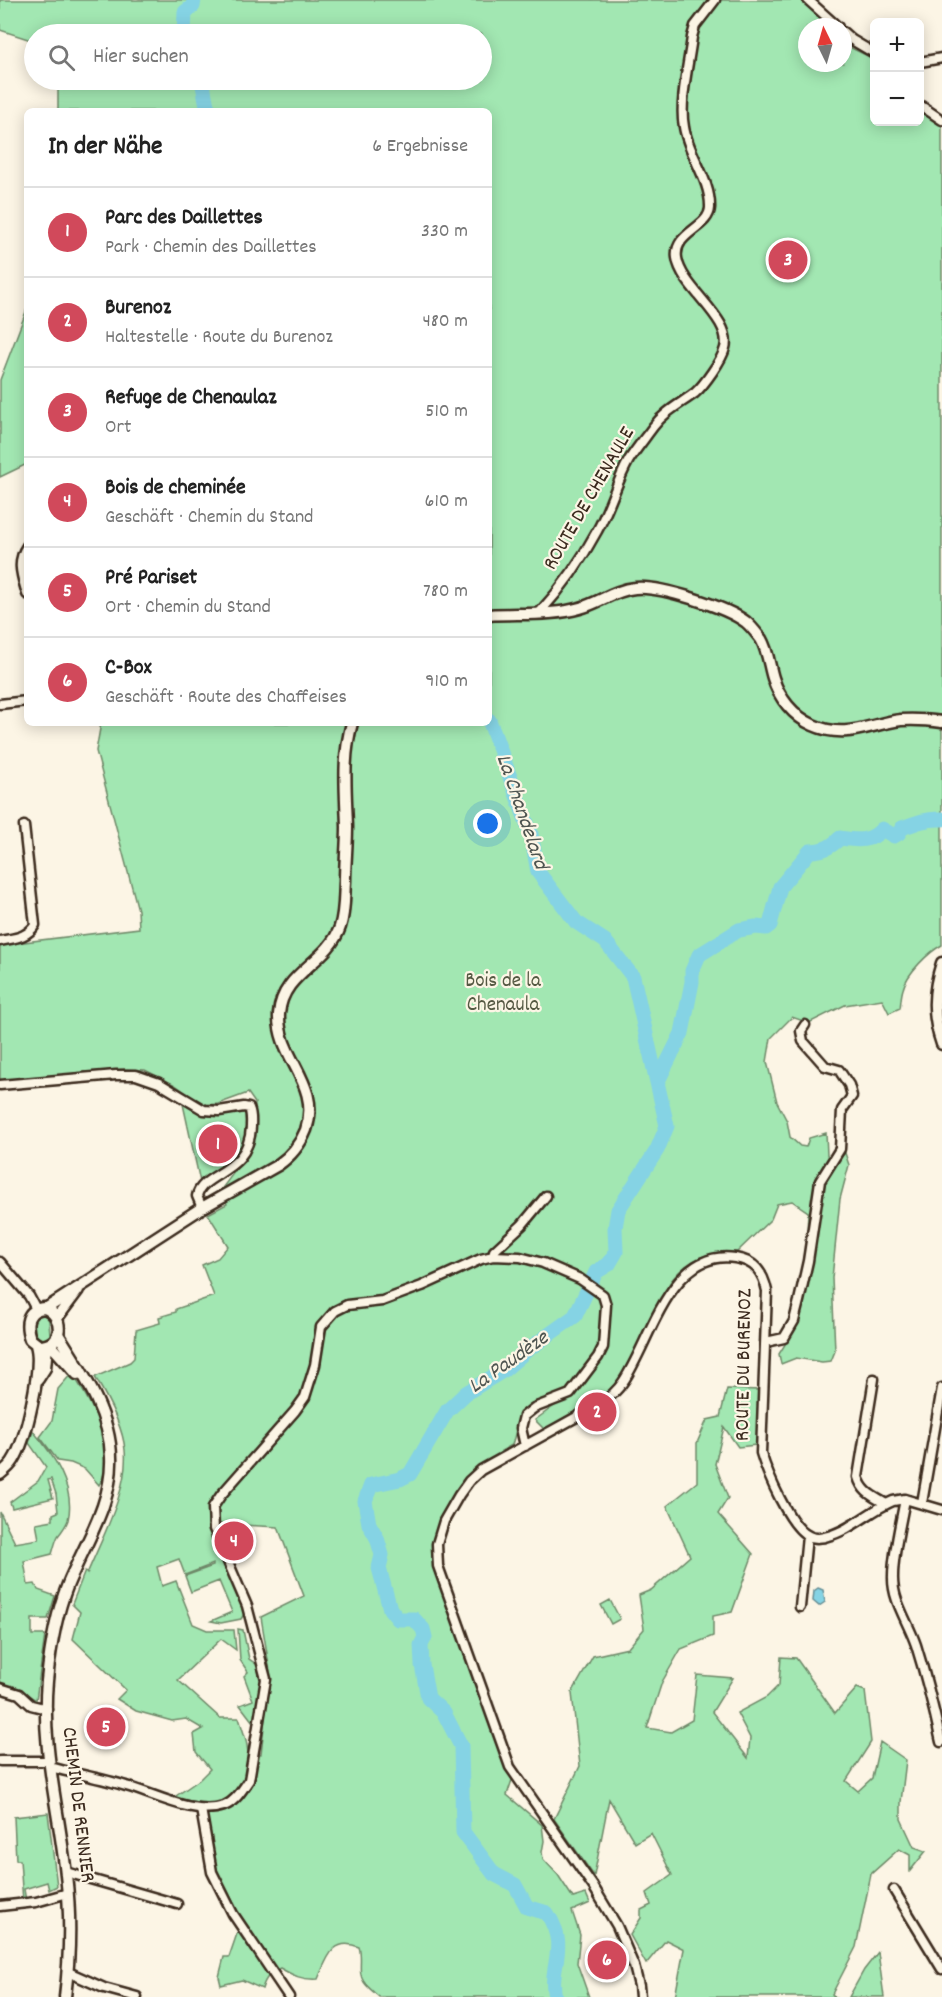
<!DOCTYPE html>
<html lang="de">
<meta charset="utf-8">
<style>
body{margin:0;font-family:Dekko,sans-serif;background:#f2f2f2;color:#222}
.controls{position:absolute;right:18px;top:18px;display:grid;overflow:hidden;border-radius:9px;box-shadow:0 3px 15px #0003}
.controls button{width:54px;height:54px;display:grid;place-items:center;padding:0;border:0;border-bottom:2px solid #e0e0e0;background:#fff;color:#222;font:30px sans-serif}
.compass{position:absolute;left:798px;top:18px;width:54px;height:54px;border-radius:50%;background:#fff;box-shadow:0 3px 15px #0003;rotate:355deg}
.you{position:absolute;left:488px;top:824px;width:21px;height:21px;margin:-15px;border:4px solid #fff;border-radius:50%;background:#1a73e8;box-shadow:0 0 0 9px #1a73e833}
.badge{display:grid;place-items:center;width:39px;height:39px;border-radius:50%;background:#d1495b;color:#fff;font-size:20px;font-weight:700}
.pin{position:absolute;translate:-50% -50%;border:3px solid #fff;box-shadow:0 2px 6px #0006}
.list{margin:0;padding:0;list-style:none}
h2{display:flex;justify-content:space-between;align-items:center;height:78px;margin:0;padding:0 24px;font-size:26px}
h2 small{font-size:20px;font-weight:400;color:#767676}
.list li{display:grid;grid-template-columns:39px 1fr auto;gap:18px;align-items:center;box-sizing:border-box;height:90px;padding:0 24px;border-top:2px solid #e0e0e0}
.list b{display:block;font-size:22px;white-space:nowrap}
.list p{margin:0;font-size:20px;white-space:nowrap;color:#767676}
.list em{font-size:20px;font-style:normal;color:#767676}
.icon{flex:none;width:33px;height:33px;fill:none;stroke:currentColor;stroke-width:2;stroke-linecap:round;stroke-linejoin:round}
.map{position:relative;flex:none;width:942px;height:1997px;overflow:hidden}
.search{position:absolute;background:#fff;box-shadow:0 3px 15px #0003;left:24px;top:24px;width:468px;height:66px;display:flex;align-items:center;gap:15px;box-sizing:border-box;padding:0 21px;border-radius:33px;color:#767676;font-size:22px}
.panel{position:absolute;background:#fff;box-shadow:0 3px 15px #0003;left:24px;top:108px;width:468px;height:618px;border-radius:9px}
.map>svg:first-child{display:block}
.green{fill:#a2e7b2;stroke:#6e8868;stroke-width:1.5;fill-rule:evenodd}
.water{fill:#85d3e4;stroke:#678f95;stroke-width:1.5}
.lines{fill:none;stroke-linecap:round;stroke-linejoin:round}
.river{stroke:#85d3e4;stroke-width:15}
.minor-casing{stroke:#3b2a1e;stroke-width:13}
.tertiary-casing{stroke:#3b2a1e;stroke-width:15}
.minor{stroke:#fcf5e5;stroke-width:8}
.tertiary{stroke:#fcf5e5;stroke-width:10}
.labels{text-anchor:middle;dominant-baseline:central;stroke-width:4.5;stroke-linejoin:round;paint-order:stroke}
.street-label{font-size:21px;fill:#3b2a1e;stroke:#fcf5e5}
.park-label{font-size:21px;fill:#555943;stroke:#fcf5e5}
.water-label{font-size:22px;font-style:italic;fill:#4e5450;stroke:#fcf5e5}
</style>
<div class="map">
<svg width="942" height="1997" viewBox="0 0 942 1997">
<rect width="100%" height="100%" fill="#fcf5e5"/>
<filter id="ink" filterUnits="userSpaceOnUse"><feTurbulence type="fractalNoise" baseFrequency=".0167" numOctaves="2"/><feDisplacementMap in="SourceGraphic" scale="12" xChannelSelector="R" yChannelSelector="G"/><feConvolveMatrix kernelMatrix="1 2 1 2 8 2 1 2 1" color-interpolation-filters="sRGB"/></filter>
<g filter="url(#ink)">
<!-- green -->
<path class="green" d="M0,0h802l28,27h-23v36h36v-23l8,8 23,11v63h46v-14l22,17v820c-13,7 -35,28 -39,44 -2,6 -2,13 -3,19l-11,5 -7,-14 -37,6 -36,18 -17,-6 -21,21 -4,24 10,40 10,19 3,16 10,9 6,1 3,-9 17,-5 1,22 11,5 7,-7 4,12 -9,34 -8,79 3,73 -4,10 -9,1 -26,-4 -15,6 -2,-10c30,-42 26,-92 29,-142l-16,-11 -15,3 -6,15 -34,33c-30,0 -47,5 -66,29l-51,97c-18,25 -49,37 -75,52l-10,-10 19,-14 -5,-8c-33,5 -29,21 -37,47l-11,6 1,3c-9,5 -19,10 -28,17 -17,14 -33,41 -39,62 -3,11 -2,22 -1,33l78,214 -5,15 35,30 2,16 -2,11 1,7 15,16 15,23 13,-4 4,9 -18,8 8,24 -3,28 12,34h-210c-5,-5 -11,-9 -15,-15 -7,-9 -1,-24 -5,-35 -27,-11 -32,12 -41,32 -16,1 -24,-3 -38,-11 -10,5 -15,10 -18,21l-20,-9 -21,5 -2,-8 5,-20h5l12,-35 -23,-49 -16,-70 -29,-5 26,-18 11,-11 -14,-17 -2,-18 9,-5 -17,-10 -14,2 -36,-10 -19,-12 9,-9 -53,-51 7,-27 -8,-8 13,-33 2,3c15,-36 42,-85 38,-124 -2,-24 -18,-53 -30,-73l35,-15 4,-4 2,-28 24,-7 -1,-6 17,-5v-3l38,-13 -12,-31 16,-7 10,-12 -20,-32 19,-10 -7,-13 32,-43 3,-45 -7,-10 -30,11 -14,1 -29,-20 -30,-15 -20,-1 -125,11v-135l139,-17 -1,-18 -42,-159 5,-28h388v-612h-431v-31h424v-46h-448v7l-34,-11zM208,1523l70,4 26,69 -43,21 9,55 -9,82 -13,-2 -2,-12 -7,-22h-19l-42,-38 43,-41 15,11 -2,-20h-27l-14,-6 -17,-43 -14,5 -5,-19 22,-8 6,16 28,-11v2l-28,10 6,16 28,-11 13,31 -21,9 10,2 20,-4 3,-5 -2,-11 -29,-63z
M27,309v155l-27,13v-97z
M183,1104c28,18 35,9 64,6 0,8 2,17 1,25 -4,24 -29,37 -48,47z
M40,1314l7,1 2,6 1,14 -6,4 -6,-2 -3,-5 -1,-13z
M72,1373c19,29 48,78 27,112l-14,-16 -14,-6 -13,-2 -18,-24 12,-16 6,-32z
M727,1389l34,1 -5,55 -18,2 -14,-20 -9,37 13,34 -10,16 35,40 -21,58 -19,4v20l-32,13 -19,33 -15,46 24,4 21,-12 5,-45 36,3 -21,34 36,46 2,-20 -13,-25 30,-16 12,-12 2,-28 15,1 39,55 22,-25 8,3 6,51 -25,39 12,10 14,-13 8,-36 26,18 -5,42v17l13,28 12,4 -16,20v-16l-11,-6 -28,25 -15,73 -24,47 3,3h-160l9,-48 -18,-9 -20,24 -16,-29 11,-17v-8l10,-5 -4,-12 25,-18 -21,-42 -16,10 -26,-44 -15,77 -40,-57 26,-53 -8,-73 21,-37 35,-8 16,-19 -5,-34 12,-5 39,-34 -23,-50 30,-24v-39l10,-23 13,-3z
M33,1431c20,23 43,56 35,89 -2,6 -6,11 -10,16 -3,6 -4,12 -6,18l-28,7 4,24 7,-1 3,6 17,6 -7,23h-16v16h13l-9,65 -13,-8 -23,-9v-171l15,31 24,-4 -3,-16 17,-3v-6l5,-2 -2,-18 -5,-15 -3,1 5,18 -41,10 -2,-6 28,-21 8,-14 -17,-24z
M610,1600l10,19 -9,5 -10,-19z
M238,1629l5,1 6,29 10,7 3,9 -6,51 -16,-21 13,-5 -9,-24 4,-4 -8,-12z
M48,1813l9,73 -8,4 -2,-8 -23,7 2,12 -3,1 -3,-42h-4l-2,-43z
M878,1952l6,45h-35l15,-27z"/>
<!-- water -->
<path class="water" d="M818,1588l5,2 2,12 -6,4 -6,-5 1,-10z"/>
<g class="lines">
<!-- river -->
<path class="river" d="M184,34l1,-22 8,-6 1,-6
M202,80l5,26 4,5
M489,720l42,114 7,38 38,50 29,19 28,36 34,149 -10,24 -39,60 -3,18 1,24 -7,12 -13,8 -21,44 -49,35 -22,19 -38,23 -19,18 -37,63 -10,5 -29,6 -6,16 4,23 8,14 5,17 -3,13 11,41 8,10h16l9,10 2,8 -4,8 1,20 6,33 16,15 17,33 2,86 31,42 21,11 12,22 20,6c23,36 1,52 8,84
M658,1081l24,-48 10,-51v-11l7,-16 40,-25 17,-3 10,1 4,-3 10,-38 30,-36c13,0 21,-4 30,-13 15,2 31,5 42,-9l12,7 5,-3 3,-5c13,-5 26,-10 40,-9"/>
<!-- minor casing -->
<g class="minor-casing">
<path id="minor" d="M808,0l30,27
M843,32l9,8 22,13
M920,62l22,-4
M920,105l22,15
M27,546c-11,16 -5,30 0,48
M540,612c22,-24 42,-53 57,-81 13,-23 19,-48 32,-71 7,-11 16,-22 24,-33 11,-15 27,-23 42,-34 9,-8 27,-33 30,-45 8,-29 -44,-60 -48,-90 -4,-25 32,-30 33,-50 1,-28 -22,-54 -26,-81 -5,-24 5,-65 8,-90l3,-11 20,-26
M0,704l27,-3
M0,941c14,-3 27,-3 35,-16l-11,-99
M0,1085l116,-10h20l23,8 45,27 15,1 25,-4 5,1c3,7 2,12 2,19 -2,47 -49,45 -54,69l5,12
M493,1256l1,-5 28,-26 24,-29
M0,1262l29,34 7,13
M766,1342l18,-4 10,-17 5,-20 9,-40 12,-80 20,-32 2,-39 10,-14 -3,-11 -10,-15 -14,-4 -22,-25 -2,-10 4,-6
M874,1379l-16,98c5,16 15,19 28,27
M905,1499c-4,23 -12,54 -12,77 -1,25 15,45 23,69 10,32 18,64 25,97
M922,1503l20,-115
M800,1607l7,-71
M0,1688l19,6 12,11 16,4
M0,1761h49
M50,1767c25,7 52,11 76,19 29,8 68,30 98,20 11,-4 19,-17 25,-26l17,-101 -19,-73 -33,-77 -1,-22 8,-12 74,-84 10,-14 10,-32 6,-38 14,-16 12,-6 35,-4 40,-15 59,-27 12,-3 27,1 23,6 37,16 23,16 3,10 -3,42 -5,10 -28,37 -36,14 -10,8 -3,12 4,18
M201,1809l11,63 21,42 56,83
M66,1872l111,32
M894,1890l48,79
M0,1906l36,-4 32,-9
M68,1972l36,16 33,9
M640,1997l-1,-11 -5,-20 -17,-40 -24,-40 -83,-119 -72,-201 -1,-22 7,-23 15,-26 10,-14 12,-11 119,-66c9,-6 17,-13 23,-22 28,-41 47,-134 112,-124 20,3 28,14 32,33l-6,162c6,20 29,75 48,83 5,3 14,2 19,0 23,-6 43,-26 65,-35l12,-2 37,11"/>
</g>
<!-- tertiary casing -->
<g class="tertiary-casing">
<path id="tertiary" d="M489,615c28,-2 64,1 91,-7 19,-5 34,-18 55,-20 24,-3 91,19 111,34 5,4 11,12 15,17 7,12 8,26 12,39 6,20 20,38 40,47 33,15 56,-1 88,-5 14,-1 27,0 41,2
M942,963c-9,28 -10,53 0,81
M44,1308c20,6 21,38 -5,38l-9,-7c-5,-15 -4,-29 14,-31z
M47,1308l153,-99 78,-44c13,-9 22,-20 28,-35 16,-47 -29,-72 -27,-116 3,-42 49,-51 61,-87 5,-15 4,-31 5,-46 0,-18 2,-36 2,-54 -1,-36 -5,-69 5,-104
M57,1318l21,-28
M58,1334c23,37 52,77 53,123 2,46 -26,86 -43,127 -12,30 -18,65 -21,97 -6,66 12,129 19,194 5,41 4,81 -1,122
M51,1345l26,29
M38,1379l7,-11 2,-22
M0,1474c5,-4 10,-8 13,-13 13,-20 30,-94 23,-116"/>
</g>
<!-- minor -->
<use href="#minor" class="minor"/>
<!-- tertiary -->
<use href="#tertiary" class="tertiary"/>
</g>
</g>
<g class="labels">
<!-- street labels -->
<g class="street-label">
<text transform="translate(590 499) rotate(-60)">ROUTE DE CHENAULE</text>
<text transform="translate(745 1365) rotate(-89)">ROUTE DU BURENOZ</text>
<text transform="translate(77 1805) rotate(83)">CHEMIN DE RENNIER</text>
</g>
<!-- park labels -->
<g class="park-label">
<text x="503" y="982">Bois de la<tspan x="503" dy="24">Chenaula</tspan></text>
</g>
<!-- water labels -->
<g class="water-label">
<text transform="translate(521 812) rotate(71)">La Chandelard</text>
<text transform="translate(509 1363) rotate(-35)">La Paudèze</text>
</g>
</g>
</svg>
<div class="controls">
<button>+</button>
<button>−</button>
</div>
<svg class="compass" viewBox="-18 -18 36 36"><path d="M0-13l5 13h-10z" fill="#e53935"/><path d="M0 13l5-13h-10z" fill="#767676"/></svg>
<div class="you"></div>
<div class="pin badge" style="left:218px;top:1144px">1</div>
<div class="pin badge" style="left:597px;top:1412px">2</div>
<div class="pin badge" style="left:788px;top:260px">3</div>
<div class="pin badge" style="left:234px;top:1541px">4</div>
<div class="pin badge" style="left:106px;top:1727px">5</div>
<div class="pin badge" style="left:607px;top:1960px">6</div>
<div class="search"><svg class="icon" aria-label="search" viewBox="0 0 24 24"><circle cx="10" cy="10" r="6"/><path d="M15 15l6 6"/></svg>Hier suchen</div>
<section class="panel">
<h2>In der Nähe<small>6 Ergebnisse</small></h2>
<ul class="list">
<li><span class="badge">1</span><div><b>Parc des Daillettes</b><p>Park · Chemin des Daillettes</p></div><em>330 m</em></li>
<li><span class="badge">2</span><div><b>Burenoz</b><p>Haltestelle · Route du Burenoz</p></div><em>480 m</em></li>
<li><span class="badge">3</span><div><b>Refuge de Chenaulaz</b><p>Ort</p></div><em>510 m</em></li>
<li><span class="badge">4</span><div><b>Bois de cheminée</b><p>Geschäft · Chemin du Stand</p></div><em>610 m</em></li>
<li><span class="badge">5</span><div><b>Pré Pariset</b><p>Ort · Chemin du Stand</p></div><em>780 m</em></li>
<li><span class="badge">6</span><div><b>C-Box</b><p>Geschäft · Route des Chaffeises</p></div><em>910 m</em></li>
</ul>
</section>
</div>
